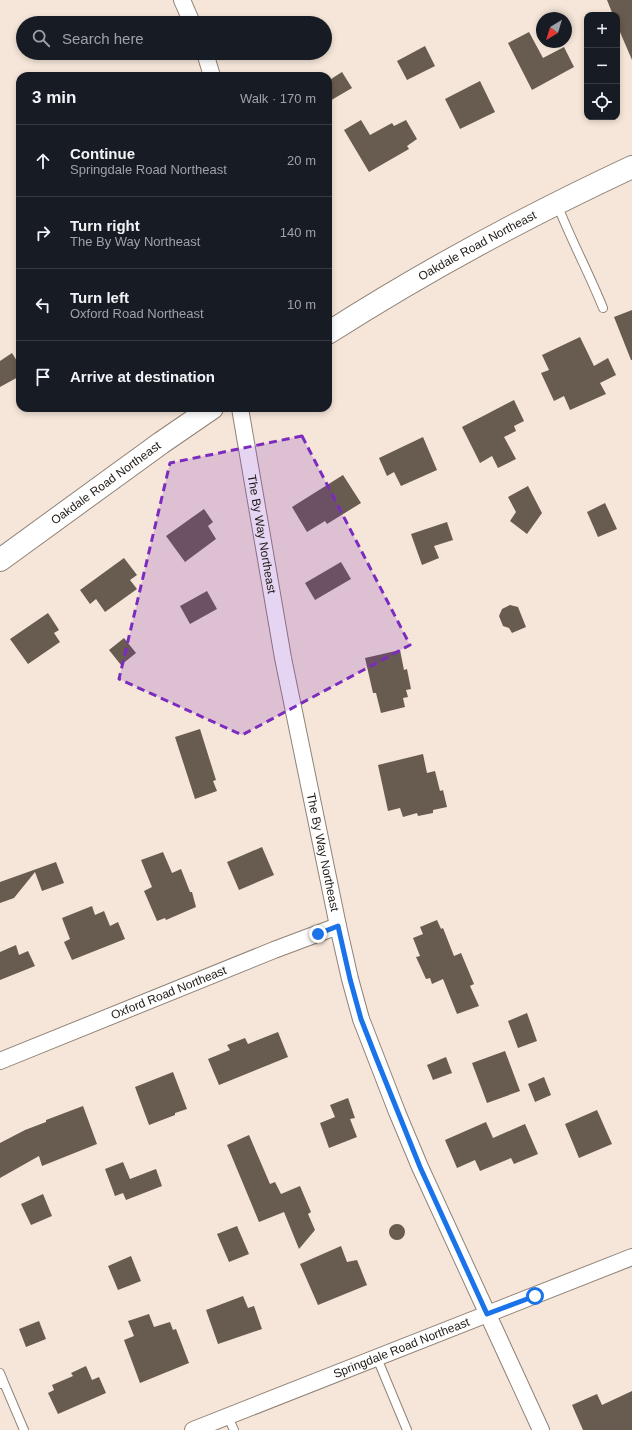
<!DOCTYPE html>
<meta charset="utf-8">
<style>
body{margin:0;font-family:Arial,sans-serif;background:#20242c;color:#f1f3f6}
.controls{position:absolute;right:12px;top:12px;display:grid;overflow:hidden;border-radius:8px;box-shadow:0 2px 6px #0003}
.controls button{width:36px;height:36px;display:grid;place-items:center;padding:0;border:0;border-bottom:1px solid #363941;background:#171b24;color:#f1f3f6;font:20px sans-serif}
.compass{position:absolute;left:536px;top:12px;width:36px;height:36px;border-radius:50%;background:#171b24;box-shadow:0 2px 6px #0003;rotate:218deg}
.stop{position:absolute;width:12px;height:12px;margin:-9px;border:3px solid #1a73e8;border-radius:50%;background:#fff}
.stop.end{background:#1a73e8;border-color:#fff;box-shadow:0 1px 4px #0008}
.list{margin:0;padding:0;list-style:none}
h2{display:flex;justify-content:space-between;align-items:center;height:52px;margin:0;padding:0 16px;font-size:17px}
h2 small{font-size:13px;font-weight:400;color:#9ea1a6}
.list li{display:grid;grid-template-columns:26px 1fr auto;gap:12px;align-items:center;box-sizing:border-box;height:72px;padding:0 16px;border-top:1px solid #363941}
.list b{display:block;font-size:15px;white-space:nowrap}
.list p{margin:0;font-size:13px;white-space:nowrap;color:#9ea1a6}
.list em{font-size:13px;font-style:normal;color:#9ea1a6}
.icon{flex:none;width:22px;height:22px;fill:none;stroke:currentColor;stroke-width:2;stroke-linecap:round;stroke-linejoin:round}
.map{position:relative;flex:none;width:632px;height:1430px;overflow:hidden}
.search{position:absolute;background:#171b24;box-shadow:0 2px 6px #0003;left:16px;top:16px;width:316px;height:44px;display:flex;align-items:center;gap:10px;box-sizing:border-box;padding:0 14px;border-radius:22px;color:#9ea1a6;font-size:15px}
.panel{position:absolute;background:#171b24;box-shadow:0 2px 6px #0003;left:16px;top:72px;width:316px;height:340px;border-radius:12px}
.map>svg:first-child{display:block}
.building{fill:#685b4f}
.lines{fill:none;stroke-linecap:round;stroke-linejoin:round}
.lane-casing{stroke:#908276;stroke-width:10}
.street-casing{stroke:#908276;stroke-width:18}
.secondary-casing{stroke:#908276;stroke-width:24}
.lane{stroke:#fff;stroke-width:8}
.street{stroke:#fff;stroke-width:16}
.secondary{stroke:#fff;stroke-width:22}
.route{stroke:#1a73e8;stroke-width:5}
.marked{fill:#7b2cbf;fill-opacity:0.2;stroke:#7b2cbf;stroke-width:3;stroke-dasharray:8 5;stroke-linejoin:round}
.labels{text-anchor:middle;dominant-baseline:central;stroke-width:4;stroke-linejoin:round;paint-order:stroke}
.street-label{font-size:12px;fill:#1f1915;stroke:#f6e6d9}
</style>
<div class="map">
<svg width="632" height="1430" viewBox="0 0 632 1430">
<rect width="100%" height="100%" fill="#f6e6d9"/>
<!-- building -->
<path class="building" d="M607,0h25v60l-15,-35v-10h-4z
M529,32l14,26 21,-11 10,20 -42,23 -24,-47z
M425,46l10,20 -28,14 -10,-19z
M342,72l10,16 -24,14v-21z
M480,81l15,31 -35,17 -15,-30z
M361,120l9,15 22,-12 2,3 12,-6 11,19 -10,7 2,3 -40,23 -25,-42z
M632,310v50h-1l-17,-43z
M580,337l14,29 14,-8 8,17 -16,8 6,11 -36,16 -6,-14 -10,5 -13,-28 8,-3 -7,-15z
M12,353l8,13v10l-20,11v-26z
M514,400l10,21 -10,5 2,5 -12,6 12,22 -18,9 -6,-12 -12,7 -18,-36z
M423,437l14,33 -36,16 -7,-14 -7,4 -8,-18z
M343,475l18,28 -34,21 -2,-3 -18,11 -15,-25z
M528,486l14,27 -15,21 -17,-13 6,-9 -8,-15z
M605,503l12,26 -19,8 -11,-25z
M204,509l9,13 -5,4 8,13 -31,23 -19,-26z
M447,522l6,18 -19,6 5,12 -17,7 -11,-31z
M124,558l13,17 -7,5 7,9 -32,23 -9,-13 -6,5 -10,-14z
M341,562l10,17 -36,21 -10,-17z
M207,591l10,18 -27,15 -10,-18z
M510,605l8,2 8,20 -14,6 -3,-5 -6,-2 -4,-10 3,-7z
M48,613l11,17 -5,3 6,9 -32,22 -18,-25z
M124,638l12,15 -15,12 -12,-15z
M400,650l4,20 3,-1 4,20 -5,1 2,7 -5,1 2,9 -24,6 -5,-20h-3l-8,-35z
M200,729l16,51 -3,1 4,10 -22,8 -20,-62z
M423,754l4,19 8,-2 5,20 3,-1 4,17 -14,3v3l-15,3 -1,-3 -14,4 -3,-9 -12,3 -10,-46z
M262,847l12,28 -35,15 -12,-28z
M163,852l9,21 9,-4 9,23h2l4,15 -30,13 -1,-2 -8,3 -13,-30 8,-4 -11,-27z
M56,862l8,21 -22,8 -7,-19 -21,26 -14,5v-21z
M92,906l3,9 9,-4 6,15 8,-4 7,17 -53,21 -8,-18 6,-3 -8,-21z
M437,920l4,9 2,-1 11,28 7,-3 13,31 -4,2 9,20 -22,8 -14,-35 -11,5 -2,-6 -4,1 -10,-22 4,-1 -7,-18 10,-4 -3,-7z
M16,945l3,10 9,-4 7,15 -35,14v-28z
M527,1013l10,28 -19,7 -10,-27z
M278,1032l10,25 -69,28 -11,-26 22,-9 -3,-5 18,-7 3,6z
M505,1051l15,40 -33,12 -15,-40z
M446,1057l6,16 -19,7 -6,-15z
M173,1072l14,37 -12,4v2l-26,10 -14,-38z
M544,1077l7,18 -16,7 -7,-18z
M348,1098l7,20 -5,1 7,18 -28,11 -9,-25 15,-6 -5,-12z
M83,1106l14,38 -55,22 -3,-10 -39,22v-35l25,-13 21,-8v-2z
M597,1110l15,34 -33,14 -14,-34z
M486,1122l7,16 32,-14 13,30 -24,10 -3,-6 -31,13 -5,-11 -18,8 -12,-28z
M249,1135l21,49 5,-2 6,12 19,-8 11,26 -3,2 7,16 -16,19 -15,-37 -25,10 -32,-77z
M123,1162l7,17 26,-10 6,17 -36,14 -3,-7 -8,3 -10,-27z
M43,1194l9,22 -21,9 -10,-21z
M389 1232a8 8 0 1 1 16 0a8 8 0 1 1-16 0Z
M237,1226l12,28 -20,8 -12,-28z
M341,1246l6,16 10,-2 10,25 -49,20 -18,-41z
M131,1256l10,25 -23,9 -10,-24z
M243,1296l5,12 6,-2 8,23 -44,15 -12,-34z
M149,1314l5,13 16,-5 3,8 3,-1 13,34 -49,20 -16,-43 10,-4 -6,-15z
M39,1321l7,18 -20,8 -7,-18z
M86,1366l6,14 7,-3 7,16 -48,21 -10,-21 6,-3 -2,-5 21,-9 -2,-3z
M632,1391v39h-49l-11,-25 25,-11 5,11z"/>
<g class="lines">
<!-- lane casing -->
<g class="lane-casing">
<path id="lane" d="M557,204c14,36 32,69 46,104
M377,1358l30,72
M0,1373l4,10
M0,1384l4,-1 20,47
M228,1417l6,13"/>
</g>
<!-- street casing -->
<g class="street-casing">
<g id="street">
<path d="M182,0l10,23"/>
<path d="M205,53l7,23"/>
<path id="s1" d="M240,408l43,250 55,268 12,53 11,40 36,93 23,55 121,263"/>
<path id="s2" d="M0,1061l274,-111 64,-24"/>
<path id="s3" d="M193,1430l439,-173"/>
</g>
</g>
<!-- secondary casing -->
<g class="secondary-casing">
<g id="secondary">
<path id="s4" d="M328,333c97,-62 199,-117 304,-166"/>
<path id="s5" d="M0,560l161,-117 51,-35"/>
</g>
</g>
<!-- lane -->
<use href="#lane" class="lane"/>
<!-- street -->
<use href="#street" class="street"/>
<!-- secondary -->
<use href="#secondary" class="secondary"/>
</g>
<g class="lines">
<!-- route -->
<path class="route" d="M318,934l20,-8 12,53 11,40 14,36 45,112 67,147 48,-18"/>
</g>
<!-- marked area -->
<path class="marked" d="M302,436l108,209 -168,90 -123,-56 51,-216z"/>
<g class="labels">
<!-- street labels -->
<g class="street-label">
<text stroke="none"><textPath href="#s4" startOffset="173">Oakdale Road Northeast</textPath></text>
<text stroke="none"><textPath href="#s5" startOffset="131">Oakdale Road Northeast</textPath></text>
<text stroke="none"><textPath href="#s1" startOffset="128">The By Way Northeast</textPath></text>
<text stroke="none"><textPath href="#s1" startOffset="452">The By Way Northeast</textPath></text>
<text stroke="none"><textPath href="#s2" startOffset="182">Oxford Road Northeast</textPath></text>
<text stroke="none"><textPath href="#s3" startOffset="224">Springdale Road Northeast</textPath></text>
</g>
</g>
</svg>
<div class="controls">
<button>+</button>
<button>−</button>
<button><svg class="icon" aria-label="locate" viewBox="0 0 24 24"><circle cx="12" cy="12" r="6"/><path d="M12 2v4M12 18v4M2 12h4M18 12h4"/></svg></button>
</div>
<svg class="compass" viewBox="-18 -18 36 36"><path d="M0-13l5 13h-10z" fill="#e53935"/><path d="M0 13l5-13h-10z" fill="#9ea1a6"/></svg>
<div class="stop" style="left:535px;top:1296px"></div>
<div class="stop end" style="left:318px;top:934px"></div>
<div class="search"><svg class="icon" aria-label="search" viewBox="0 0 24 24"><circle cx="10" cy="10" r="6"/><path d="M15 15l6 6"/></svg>Search here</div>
<section class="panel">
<h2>3 min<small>Walk · 170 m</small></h2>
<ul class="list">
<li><svg class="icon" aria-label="ahead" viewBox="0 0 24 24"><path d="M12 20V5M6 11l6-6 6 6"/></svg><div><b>Continue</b><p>Springdale Road Northeast</p></div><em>20 m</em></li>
<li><svg class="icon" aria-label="right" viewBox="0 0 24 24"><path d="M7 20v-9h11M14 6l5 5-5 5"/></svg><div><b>Turn right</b><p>The By Way Northeast</p></div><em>140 m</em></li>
<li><svg class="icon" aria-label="left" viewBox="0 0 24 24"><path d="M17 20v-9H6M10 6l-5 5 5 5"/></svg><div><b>Turn left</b><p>Oxford Road Northeast</p></div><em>10 m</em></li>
<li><svg class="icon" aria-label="arrive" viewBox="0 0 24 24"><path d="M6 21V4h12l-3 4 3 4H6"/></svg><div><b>Arrive at destination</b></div></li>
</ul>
</section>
</div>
